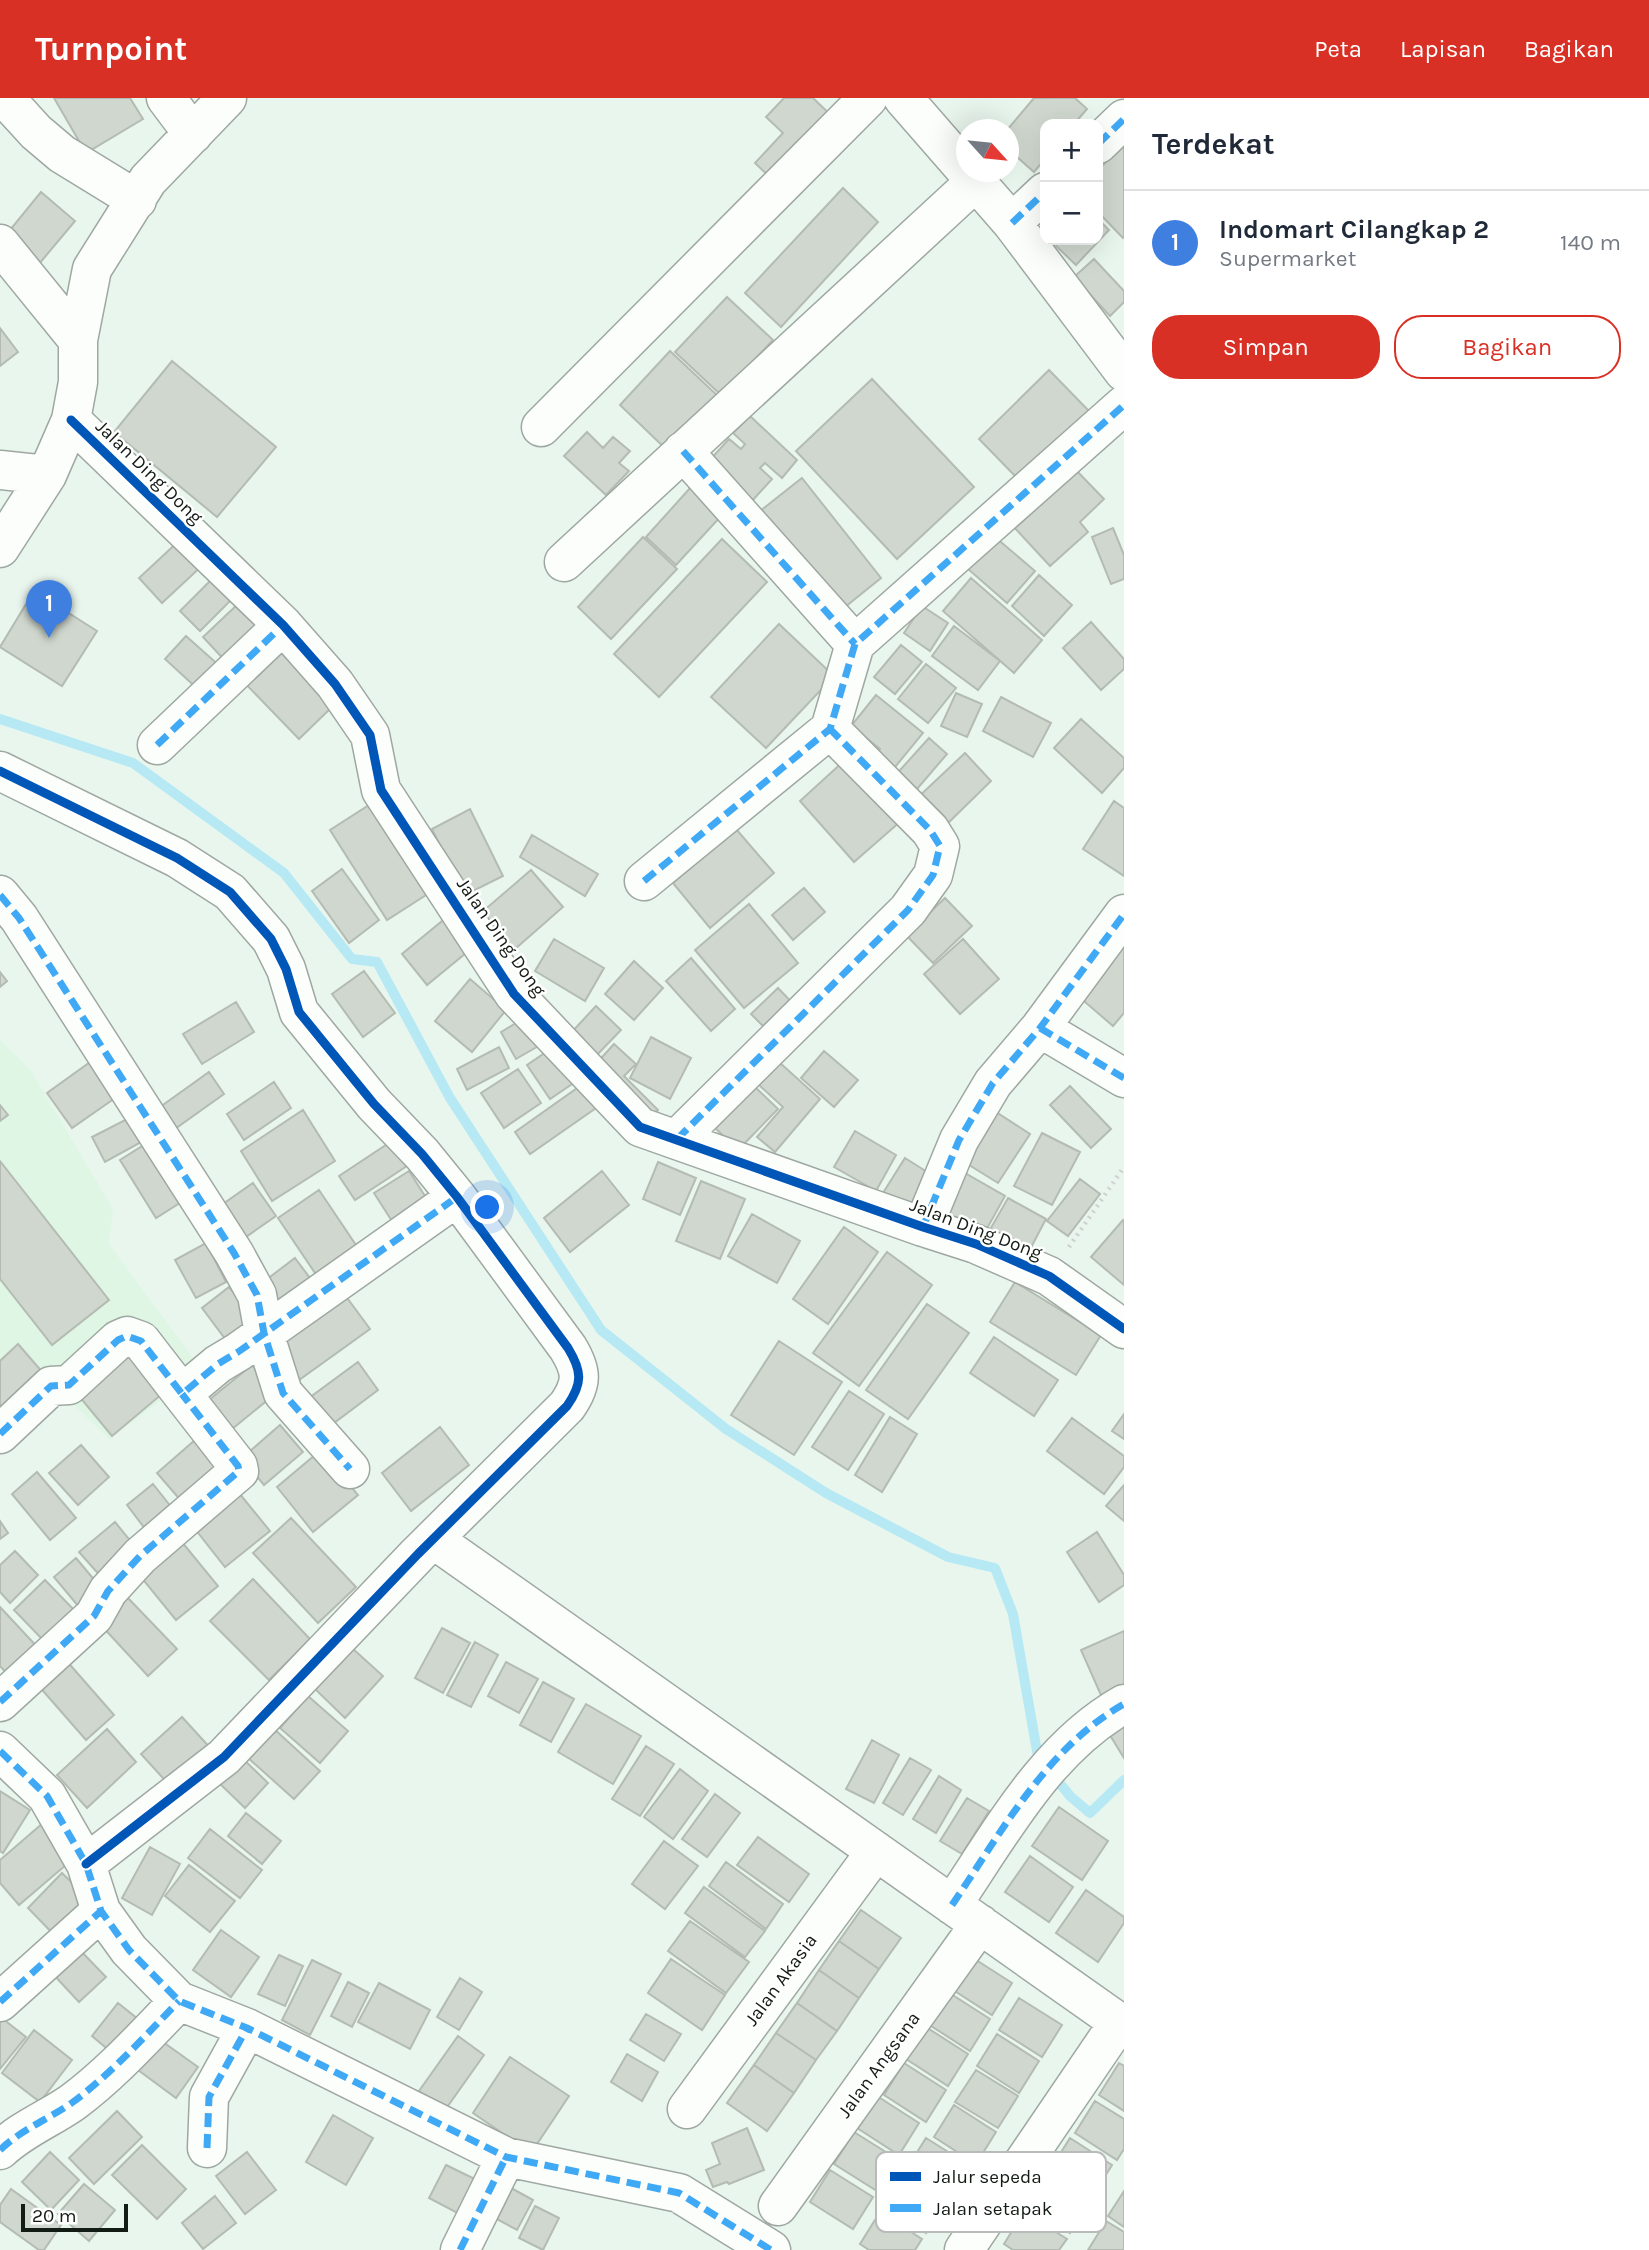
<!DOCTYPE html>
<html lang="id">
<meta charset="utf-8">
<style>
body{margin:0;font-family:Karla,sans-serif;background:#f2f2f3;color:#1f2937}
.controls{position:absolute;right:21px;top:21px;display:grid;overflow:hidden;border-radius:14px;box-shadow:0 7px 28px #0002}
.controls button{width:63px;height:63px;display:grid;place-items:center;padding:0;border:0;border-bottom:2px solid #e0e1e3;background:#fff;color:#1f2937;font:35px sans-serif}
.compass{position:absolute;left:956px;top:21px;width:63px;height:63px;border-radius:50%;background:#fff;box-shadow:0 7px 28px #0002;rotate:117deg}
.scale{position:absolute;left:21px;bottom:18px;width:107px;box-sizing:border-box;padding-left:7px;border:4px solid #131b15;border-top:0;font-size:19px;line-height:24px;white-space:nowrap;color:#131b15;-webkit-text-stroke:5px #fff;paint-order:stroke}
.you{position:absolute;left:488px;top:1110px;width:24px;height:24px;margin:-18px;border:5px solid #fff;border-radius:50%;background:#1a73e8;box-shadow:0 0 0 10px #1a73e833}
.badge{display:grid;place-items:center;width:46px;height:46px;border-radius:50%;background:#d93025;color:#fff;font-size:23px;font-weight:700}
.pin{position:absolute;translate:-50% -58px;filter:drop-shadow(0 2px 4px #0008)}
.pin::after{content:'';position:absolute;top:37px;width:24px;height:21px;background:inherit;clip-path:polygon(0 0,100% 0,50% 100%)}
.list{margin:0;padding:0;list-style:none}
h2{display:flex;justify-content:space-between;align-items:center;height:91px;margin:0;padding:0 28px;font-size:30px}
h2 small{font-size:23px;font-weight:400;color:#747a83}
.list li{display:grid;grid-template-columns:46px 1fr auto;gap:21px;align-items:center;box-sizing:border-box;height:105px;padding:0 28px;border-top:2px solid #e0e1e3}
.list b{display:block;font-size:26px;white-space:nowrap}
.list p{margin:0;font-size:23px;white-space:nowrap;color:#747a83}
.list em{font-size:23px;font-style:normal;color:#747a83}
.actions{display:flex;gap:14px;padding:21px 28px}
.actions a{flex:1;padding:16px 0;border:2px solid #d93025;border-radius:28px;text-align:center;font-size:24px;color:#d93025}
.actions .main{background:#d93025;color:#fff}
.map{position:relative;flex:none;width:1124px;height:2152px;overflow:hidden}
header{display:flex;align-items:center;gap:42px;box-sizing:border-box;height:98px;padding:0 35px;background:#d93025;color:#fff}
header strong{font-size:33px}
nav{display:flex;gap:38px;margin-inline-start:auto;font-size:24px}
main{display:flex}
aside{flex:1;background:#fff}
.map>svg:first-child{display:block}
.built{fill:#dff6e5}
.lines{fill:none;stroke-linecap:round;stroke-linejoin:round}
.stream{stroke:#b7e9f5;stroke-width:10}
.building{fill:#cfd7ce;stroke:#b4bbb3;stroke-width:2}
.minor-casing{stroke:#9ea8a1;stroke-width:41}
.path{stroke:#ced1cf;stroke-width:4.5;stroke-dasharray:2 5;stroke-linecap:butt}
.minor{stroke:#fcfefc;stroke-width:38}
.quiet{stroke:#3fa9f5;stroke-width:7;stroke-dasharray:14 7;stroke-linecap:butt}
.cycleway-casing{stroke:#fff;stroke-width:13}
.cycleway{stroke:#0057b8;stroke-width:9}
.labels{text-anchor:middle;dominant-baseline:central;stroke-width:5;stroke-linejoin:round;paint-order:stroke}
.street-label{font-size:19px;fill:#131b15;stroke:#fff}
.key{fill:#fff;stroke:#b8bbb9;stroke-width:2}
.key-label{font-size:19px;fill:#131b15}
</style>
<header>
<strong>Turnpoint</strong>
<nav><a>Peta</a><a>Lapisan</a><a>Bagikan</a></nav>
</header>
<main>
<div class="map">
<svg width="1124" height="2152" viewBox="0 0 1124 2152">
<rect width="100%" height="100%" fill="#e9f6ed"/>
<!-- built -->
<path class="built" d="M0,942l30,29 83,140 -4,35 93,126 -93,69 -46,-45 -63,50z"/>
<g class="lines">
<!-- stream -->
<path class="stream" d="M0,621l133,44 151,110 68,86 25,3 73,136 151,232 125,99 100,64 122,64 47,11 18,46 25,143 4,6
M1053,1677l17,21 20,17 34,-33"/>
</g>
<!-- building -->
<path class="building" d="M54,0h76l13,21 -57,34z
M784,0h29l23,22 -60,63 -21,-20 28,-30 -17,-16z
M1034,0h41l12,11 -13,15h-29v35l-11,13 -25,-22 -2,-20z
M1124,46v93l-1,1 -25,-26v-42z
M843,90l35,34 -97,105 -36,-34z
M41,94l34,29 -36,43 -34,-28z
M1098,121l11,11 -33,35 -26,-25h48z
M1094,161l30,32v11l-14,14 -36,-39z
M727,199l46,43 -52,55 -46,-43z
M0,230l18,24 -18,14z
M670,253l50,47 -51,54 -49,-47z
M172,263l104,86 -59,70 -103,-85z
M1049,272l40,41 -70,69 -40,-41z
M872,281l102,108 -77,72 -101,-108z
M750,318l47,44 -15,18 -17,-15 -5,5 12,11 -21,23 -43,-40 21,-23 12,10 4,-5 -12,-11z
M587,334l16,16 10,-11 17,14 -11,12 10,8 -23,24 -42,-39z
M1073,369l31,32 -24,23 8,10 -38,34 -38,-41z
M802,380l79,100 -46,37 -80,-100z
M691,389l31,28 -46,50 -30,-28z
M1113,430l11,27v24l-13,5 -19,-47z
M643,439l34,32 -66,70 -33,-32z
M995,439l40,34 -28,32 -39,-34z
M182,440l23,25 -43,40 -23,-25z
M722,441l45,43 -108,115 -45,-43z
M1039,477l33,30 -28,31 -32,-30z
M213,480l20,20 -33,33 -20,-20z
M971,480l71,62 -28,33 -71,-62z
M34,493l63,40 -35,55 -62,-39z
M238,506l26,29 -35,32 -26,-28z
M922,508l26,17 -18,28 -26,-18z
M1091,524l33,37v10l-23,21 -38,-42z
M779,526l55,52 -68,72 -55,-51z
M954,528l46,35 -22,29 -46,-34z
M186,538l36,32 -21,24 -36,-33z
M272,545l61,63 -34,33 -61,-63z
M901,547l21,17 -27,32 -21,-17z
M926,566l30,24 -28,35 -30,-24z
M956,595l26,11 -15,33 -26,-11z
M876,597l47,38 -37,45 -17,-14 11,-15 -29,-23z
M1001,599l50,26 -18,34 -50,-26z
M1081,621l43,39v10l-22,25 -48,-45z
M929,640l18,16 -36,42 -19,-17z
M965,655l26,28 -50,49 -27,-29z
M846,661l55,62 -47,41 -54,-61z
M380,700l57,90 -50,32 -57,-90z
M1114,703l10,7v68l-41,-27z
M470,711l33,67 -38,19 -33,-66z
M736,731l38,44 -64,55 -37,-45z
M532,737l66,39 -13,22 -65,-39z
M342,771l37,51 -30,23 -37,-52z
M531,772l32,37 -56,49 -32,-38z
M804,790l21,24 -32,28 -21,-25z
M945,800l27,28 -39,37 -27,-28z
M749,806l49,59 -54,45 -49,-58z
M447,819l25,31 -45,37 -25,-31z
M554,841l50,29 -19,33 -50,-30z
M963,841l36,40 -39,35 -36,-40z
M1120,849l4,3v63l-11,13 -35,-30z
M691,860l44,51 -24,22 -45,-50z
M634,863l29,27 -29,32 -29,-26z
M364,873l31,42 -32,24 -31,-43z
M0,874l7,9 -7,6z
M470,881l36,31 -34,42 -37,-31z
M778,890l22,23 -26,26 -23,-23z
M236,904l18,30 -52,32 -19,-30z
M596,908l25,24 -28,29 -24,-24z
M526,919l16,27 -26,15 -15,-27z
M651,939l40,21 -21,41 -40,-21z
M614,946l22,20 -12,12 34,34 -14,15 -51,-58z
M499,949l10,21 -42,22 -10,-21z
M552,950l23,34 -25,17 -23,-34z
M824,953l34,29 -24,27 -33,-29z
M93,962l25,36 -46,32 -25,-35z
M779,964l41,37 -45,53 -18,-15 26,-30 -24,-22z
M518,971l23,34 -37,25 -23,-35z
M209,974l15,22 -52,37 -16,-21z
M274,984l17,26 -47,32 -17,-26z
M583,986l16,22 -69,48 -15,-22z
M752,986l26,25 -40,41 -26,-25z
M1070,988l41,43 -20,19 -41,-43z
M0,1007l8,10 -8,6z
M303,1012l32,51 -63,40 -31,-50z
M993,1012l37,24 -32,49 -37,-23z
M131,1019l12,24 -38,21 -13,-25z
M855,1033l41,24 -20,36 -42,-24z
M1042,1035l38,19 -28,53 -38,-19z
M392,1043l15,25 -52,34 -16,-24z
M147,1045l36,58 -27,17 -36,-58z
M905,1060l30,19 -23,35 -29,-19z
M0,1063l109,139 -57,45 -52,-66z
M658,1064l38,16 -16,37 -37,-16z
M958,1071l47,27 -21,38 -48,-27z
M409,1073l23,36 -35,22 -23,-36z
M602,1073l27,34 -59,47 -26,-34z
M1080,1081l20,15 -32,42 -21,-15z
M701,1083l44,18 -25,60 -44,-18z
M253,1085l23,33 -33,23 -23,-33z
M319,1092l43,64 -41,28 -43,-64z
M1008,1100l38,21 -19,36 -39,-22z
M752,1116l48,27 -23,42 -49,-27z
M1123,1122l1,1v64l-33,-28z
M844,1129l34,25 -50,72 -35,-25z
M206,1145l20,39 -30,16 -21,-38z
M887,1154l45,33 -73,101 -46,-33z
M295,1160l24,32 -38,27 -23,-31z
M1015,1184l86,53 -25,40 -86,-53z
M229,1189l27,35 -27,22 -27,-36z
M345,1197l25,34 -71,51 -24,-35z
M927,1206l42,29 -61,86 -42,-29z
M994,1239l64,43 -24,36 -64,-43z
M779,1243l63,41 -48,73 -63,-40z
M18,1246l33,38 -51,31v-52z
M123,1250l39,46 -50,42 -38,-46z
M358,1264l20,28 -48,36 -21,-28z
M252,1267l23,29 -43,35 -23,-29z
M849,1293l35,23 -36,56 -36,-23z
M1124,1316v25l-12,-8z
M890,1319l27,17 -35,58 -27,-17z
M1072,1320l52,38v11l-20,27 -57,-43z
M280,1327l23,27 -39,33 -22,-27z
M440,1329l29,38 -58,46 -29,-38z
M195,1342l33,39 -38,32 -33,-38z
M81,1347l28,32 -31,28 -29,-32z
M321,1352l37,45 -45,37 -36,-45z
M37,1374l39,46 -26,22 -38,-46z
M153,1386l23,29 -27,21 -22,-29z
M1124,1387v36l-18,-15z
M239,1395l31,38 -45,36 -30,-38z
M291,1420l65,69 -38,36 -65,-70z
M0,1423l8,12 -8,6z
M115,1424l22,27 -34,30 -24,-27z
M1097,1434l27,43v10l-25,17 -32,-50z
M177,1438l41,50 -42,34 -40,-49z
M15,1453l23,24 -28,28 -10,-11v-27z
M76,1460l25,30 -22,19 -25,-30z
M253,1481l57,60 -41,41 -59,-59z
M45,1482l32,33 -31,30 -32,-33z
M127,1499l50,52 -29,27 -49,-53z
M0,1509l41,44 -30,27 -11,-12z
M442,1530l28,15 -27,50 -28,-15z
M1124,1533v62l-20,9 -23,-52z
M475,1544l23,13 -27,52 -24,-12z
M352,1550l31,28 -38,42 -30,-29z
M65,1561l49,56 -28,25 -49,-56z
M506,1564l32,17 -19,34 -31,-17z
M543,1584l31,17 -23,43 -31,-17z
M308,1598l40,35 -28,32 -40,-35z
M586,1606l55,32 -28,48 -55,-32z
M182,1619l31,34 -41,37 -31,-34z
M1124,1623v37l-16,-26z
M273,1630l47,43 -26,28 -47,-42z
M107,1631l29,33 -49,46 -30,-33z
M872,1642l27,15 -25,48 -28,-14z
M646,1648l28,18 -34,52 -28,-17z
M240,1658l28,27 -23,25 -28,-27z
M910,1660l21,12 -28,45 -20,-12z
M680,1671l28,22 -35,48 -29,-22z
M939,1678l22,14 -25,43 -23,-14z
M0,1693l30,19 -27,43 -3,-2z
M715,1696l25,19 -33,44 -25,-18z
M967,1700l22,13 -27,43 -22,-13z
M1059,1709l49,34 -26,39 -50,-34z
M246,1715l35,28 -19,23 -34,-28z
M43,1725l30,36 -54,46 -19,-22v-23z
M210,1731l52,41 -22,28 -52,-40z
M758,1739l51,37 -20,28 -52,-37z
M664,1743l34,25 -33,43 -33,-25z
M150,1749l30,17 -28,51 -30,-17z
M1030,1758l43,31 -24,35 -44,-30z
M726,1764l57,42 -17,25 -57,-43z
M189,1767l46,36 -25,31 -45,-36z
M62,1775l34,33 -35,36 -33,-34z
M704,1789l61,44 -20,26 -60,-44z
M1086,1792l38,27v6l-26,39 -42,-29z
M861,1812l40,28 -22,31 -40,-28z
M690,1823l59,41 -23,31 -58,-42z
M221,1832l38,27 -28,40 -38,-27z
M839,1843l40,28 -20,29 -40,-28z
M77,1849l29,30 -27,25 -28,-30z
M279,1857l24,11 -18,40 -27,-12z
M970,1858l42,27 -20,32 -42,-27z
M671,1861l54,36 -23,35 -54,-37z
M312,1862l29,14 -31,61 -28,-15z
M819,1872l40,28 -22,33 -40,-28z
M460,1880l22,14 -23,38 -22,-13z
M348,1884l21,11 -17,34 -21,-11z
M379,1885l51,27 -20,39 -52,-27z
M948,1894l42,27 -20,32 -42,-27z
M1019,1900l43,27 -20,32 -43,-27z
M118,1905l25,20 -26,34 -25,-21z
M797,1905l40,28 -21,29 -40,-27z
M646,1916l35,20 -17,27 -34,-21z
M3,1921l23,18 -26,32v-47z
M926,1929l42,27 -20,32 -42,-27z
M34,1932l38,30 -32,42 -38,-29z
M776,1935l40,27 -22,33 -40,-28z
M997,1936l42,27 -20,32 -42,-27z
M458,1938l26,19 -39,55 -26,-19z
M156,1939l42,30 -22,31 -42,-31z
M627,1956l31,18 -16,29 -31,-19z
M510,1959l59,39 -38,57 -58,-40z
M904,1965l42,27 -20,32 -42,-27z
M1119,1965l5,3v45l-25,-16z
M754,1967l40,28 -27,38 -40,-28z
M976,1972l42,26 -20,32 -43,-26z
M877,1998l42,27 -20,32 -42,-27z
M1095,2003l29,18v30l-7,11 -42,-27z
M954,2007l42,27 -20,32 -42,-27z
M117,2013l25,26 -48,47 -25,-26z
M333,2017l40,23 -27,47 -40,-23z
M747,2030l17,42 -35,14 -2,-2 -14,5 -7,-17 14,-6 -8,-21z
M854,2034l43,27 -20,32 -43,-27z
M926,2040l43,27 -21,32 -42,-27z
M1070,2040l42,27 -20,32 -42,-27z
M142,2047l44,44 -29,30 -45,-44z
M50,2054l29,28 -28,30 -29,-28z
M247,2054l29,38 -31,24 -29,-38z
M446,2067l37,18 -18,34 -36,-19z
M830,2072l43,27 -20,32 -43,-27z
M904,2076l42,27 -20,32 -42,-27z
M1048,2076l43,27 -21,32 -42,-27z
M84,2086l31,26 -26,31 -31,-27z
M511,2090l22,12 -16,30 -22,-12z
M11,2091l50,36 -17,25h-5l-39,-28v-17z
M1124,2093v36l-16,-11z
M215,2098l21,27 -33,26 -21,-26z
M535,2108l24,12 -16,32 -24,-12z
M880,2114l42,27 -7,11h-46l-9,-6z
M1024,2114l43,27 -8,11h-46l-9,-6z
M1106,2123l18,11v18h-36z"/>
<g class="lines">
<!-- minor casing -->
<g class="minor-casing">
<path id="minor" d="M5,0l31,34 26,22 75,46
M166,0l27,36
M903,0l109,125 112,149
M1098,46l26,-25
M1012,125l33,-31
M0,146l78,96
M71,322l212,205 52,59 35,51 11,55 133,204 126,133 283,100 53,17 73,32 75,53
M541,329l327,-329
M683,353l172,193
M0,372l47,5
M0,450l47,-73 24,-55 7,-38v-42l14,-71 56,-89 79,-82
M564,464l410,-379
M157,647l126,-120
M0,673l177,87 53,34 41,47 15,30 13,43 75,92 48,50 35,43 111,151c14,23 15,35 -1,58l-149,148 -194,203 -138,107
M644,783l186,-152 25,-85 269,-239
M0,797l19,23 215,335 23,42 7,38 19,60 67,76
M1040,930l84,50
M677,1041l231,-229 25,-35 7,-29 -10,-16 -100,-101
M923,1129l36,-87 34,-57 47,-55 84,-114
M0,1336l51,-48 18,-1 49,-45 9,-4 14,5 41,53 36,-30 20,-12 219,-155
M433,1441l691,487
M0,1604l94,-86 14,-25 32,-35 99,-85 -1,-5 -56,-72
M0,1653l47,45 39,68 15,47 28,39 50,51 68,27 259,129 173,36 92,57
M952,1807c49,-72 94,-157 172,-201
M0,1904l101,-91
M687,2011l189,-258
M207,2050l2,-51 38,-69
M0,2052c22,-21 49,-31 73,-48 39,-29 72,-66 106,-101
M778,2108l202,-282
M460,2152l46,-93
M964,2152l155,-228"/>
</g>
<!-- path -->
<path class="path" d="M1069,1149l55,-80"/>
<!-- minor -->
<use href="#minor" class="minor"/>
<!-- quiet -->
<path class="quiet" d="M1098,46l26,-25
M1012,125l33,-31
M683,353l172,193
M157,647l126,-120
M644,783l186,-152 25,-85 269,-239
M0,797l19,23 215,335 23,42 7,38 19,60 67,76
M1040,930l84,50
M677,1041l231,-229 25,-35 7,-29 -10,-16 -100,-101
M923,1129l36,-87 34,-57 47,-55 84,-114
M0,1336l51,-48 18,-1 49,-45 9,-4 14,5 41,53 36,-30 20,-12 219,-155
M0,1604l94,-86 14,-25 32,-35 99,-85 -1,-5 -56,-72
M0,1653l47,45 39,68 15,47 28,39 50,51 68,27 259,129 173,36 92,57
M952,1807c49,-72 94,-157 172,-201
M0,1904l101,-91
M207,2050l2,-51 38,-69
M0,2052c22,-21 49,-31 73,-48 39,-29 72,-66 106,-101
M460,2152l46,-93"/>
<!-- cycleway casing -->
<g class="cycleway-casing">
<path id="cycleway" d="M71,322l212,205 52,59 35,51 11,55 133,204 126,133 283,100 53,17 73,32 75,53
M0,673l177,87 53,34 41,47 15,30 13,43 75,92 48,50 35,43 111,151c14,23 15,35 -1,58l-149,148 -194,203 -138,107"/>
</g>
<!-- cycleway -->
<use href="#cycleway" class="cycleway"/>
</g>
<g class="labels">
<!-- street labels -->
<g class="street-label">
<text transform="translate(149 374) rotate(44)">Jalan Ding Dong</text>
<text transform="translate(501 839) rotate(55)">Jalan Ding Dong</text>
<text transform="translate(976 1131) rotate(21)">Jalan Ding Dong</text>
<text transform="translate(781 1882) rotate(-54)">Jalan Akasia</text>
<text transform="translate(879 1967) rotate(-54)">Jalan Angsana</text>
</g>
</g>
<!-- legend -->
<rect x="876" y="2054" width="230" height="80" rx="10" class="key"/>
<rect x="890" y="2074" width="31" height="9" fill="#0057b8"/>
<rect x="890" y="2106" width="31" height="8" fill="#3fa9f5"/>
<g class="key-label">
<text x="933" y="2085">Jalur sepeda</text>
<text x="933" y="2117">Jalan setapak</text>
</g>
</svg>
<div class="controls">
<button>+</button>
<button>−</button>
</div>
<svg class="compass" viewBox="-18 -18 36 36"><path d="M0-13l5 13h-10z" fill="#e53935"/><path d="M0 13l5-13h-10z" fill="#747a83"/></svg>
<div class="scale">20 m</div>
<div class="you"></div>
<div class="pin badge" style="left:49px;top:540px;background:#3f7fe0">1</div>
</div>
<aside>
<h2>Terdekat<small></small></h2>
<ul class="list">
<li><span class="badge" style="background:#3f7fe0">1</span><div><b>Indomart Cilangkap 2</b><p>Supermarket</p></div><em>140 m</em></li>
</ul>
<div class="actions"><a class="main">Simpan</a><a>Bagikan</a></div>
</aside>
</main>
